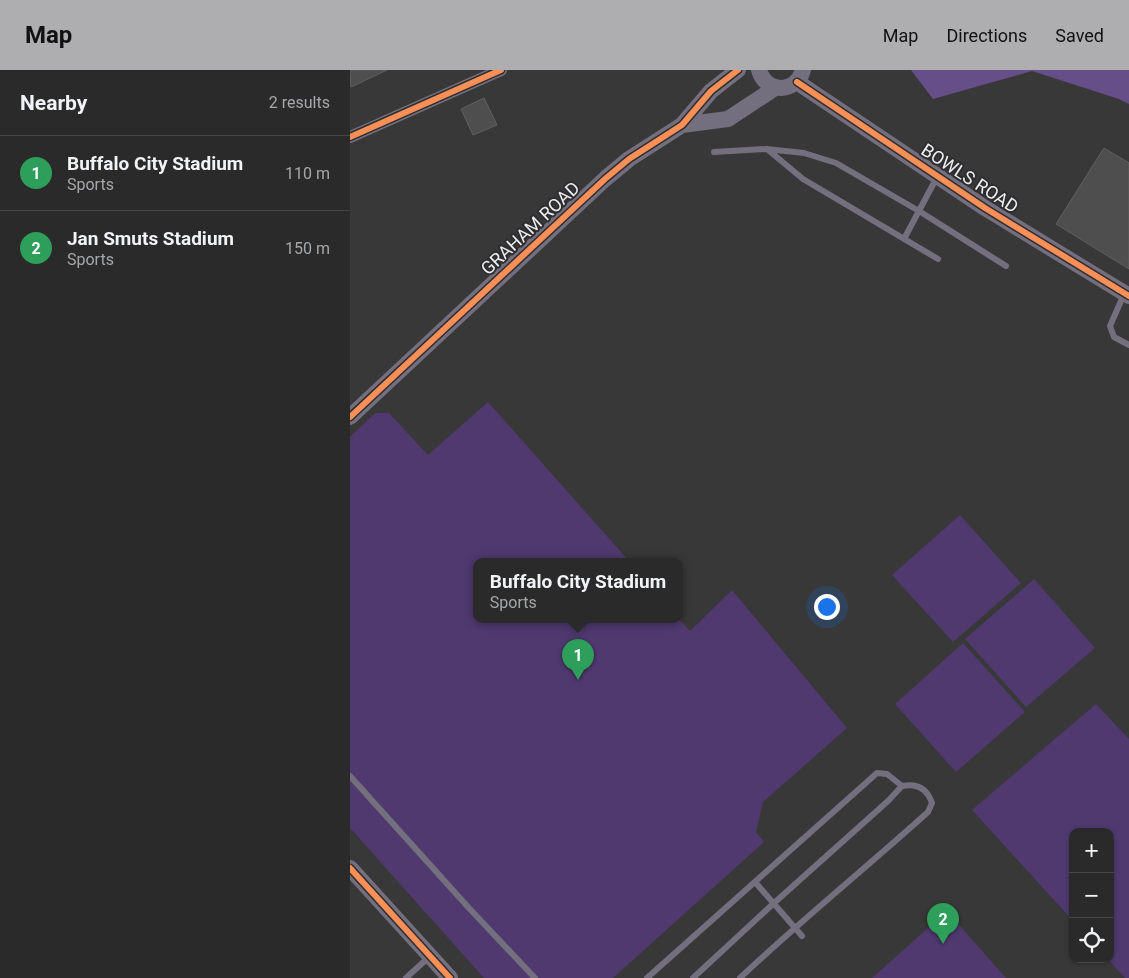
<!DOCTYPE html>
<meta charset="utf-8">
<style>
body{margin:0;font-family:Roboto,sans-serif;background:#363637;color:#f1f3f6}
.controls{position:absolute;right:15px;bottom:15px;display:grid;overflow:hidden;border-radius:10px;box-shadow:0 1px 4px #0004}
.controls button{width:45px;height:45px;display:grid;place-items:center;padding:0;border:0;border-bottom:1px solid #464647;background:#2a2a2b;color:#f1f3f6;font:25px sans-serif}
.you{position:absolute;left:476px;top:536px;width:18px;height:18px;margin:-12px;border:4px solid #fff;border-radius:50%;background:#1a73e8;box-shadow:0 0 0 8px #1a73e833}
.badge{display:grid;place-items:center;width:32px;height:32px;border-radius:50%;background:#aeaeb0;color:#fff;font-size:16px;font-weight:700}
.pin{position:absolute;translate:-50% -41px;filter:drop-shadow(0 1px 2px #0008)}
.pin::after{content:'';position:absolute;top:26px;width:18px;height:15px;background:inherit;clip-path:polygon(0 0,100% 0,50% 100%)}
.popup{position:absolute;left:123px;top:488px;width:210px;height:65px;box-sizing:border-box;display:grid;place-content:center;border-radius:10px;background:#2a2a2b;filter:drop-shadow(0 1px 4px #0005);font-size:16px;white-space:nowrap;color:#a5a7a9}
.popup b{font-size:19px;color:#f1f3f6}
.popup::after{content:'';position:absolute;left:50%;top:100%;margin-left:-10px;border:10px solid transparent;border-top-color:#2a2a2b}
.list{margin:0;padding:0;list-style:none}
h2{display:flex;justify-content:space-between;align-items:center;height:65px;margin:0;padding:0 20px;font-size:21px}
h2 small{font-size:16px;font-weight:400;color:#a5a7a9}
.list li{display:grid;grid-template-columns:32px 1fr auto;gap:15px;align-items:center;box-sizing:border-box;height:75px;padding:0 20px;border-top:1px solid #464647}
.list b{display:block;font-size:19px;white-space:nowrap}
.list p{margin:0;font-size:16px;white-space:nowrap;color:#a5a7a9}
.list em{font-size:16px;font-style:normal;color:#a5a7a9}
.icon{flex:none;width:28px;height:28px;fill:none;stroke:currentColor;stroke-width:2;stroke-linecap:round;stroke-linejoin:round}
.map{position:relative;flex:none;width:779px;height:908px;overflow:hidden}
header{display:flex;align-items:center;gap:30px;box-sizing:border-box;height:70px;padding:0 25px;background:#aeaeb0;color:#111}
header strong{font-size:24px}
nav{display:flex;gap:28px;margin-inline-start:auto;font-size:18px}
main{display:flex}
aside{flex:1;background:#2a2a2b}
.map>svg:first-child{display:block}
.green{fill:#4f396f}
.forest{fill:#664e89}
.building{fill:#4e4e4f;stroke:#605f61}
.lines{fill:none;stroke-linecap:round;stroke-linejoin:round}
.service{stroke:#746f7e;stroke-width:6}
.minor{stroke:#746f7e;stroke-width:12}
.tertiary{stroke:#746f7e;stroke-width:16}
.cycleway-casing{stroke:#2e2d30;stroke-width:9}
.cycleway{stroke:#f78f57;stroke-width:6}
.labels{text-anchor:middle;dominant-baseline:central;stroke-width:4;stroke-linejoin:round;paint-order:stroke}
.street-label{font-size:18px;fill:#eeeef0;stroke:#2e2d30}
</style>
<header>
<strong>Map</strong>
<nav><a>Map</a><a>Directions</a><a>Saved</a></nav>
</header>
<main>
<aside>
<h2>Nearby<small>2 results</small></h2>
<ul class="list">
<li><span class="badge" style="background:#2e9e5b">1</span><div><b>Buffalo City Stadium</b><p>Sports</p></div><em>110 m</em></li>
<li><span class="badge" style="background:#2e9e5b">2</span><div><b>Jan Smuts Stadium</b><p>Sports</p></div><em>150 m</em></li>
</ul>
</aside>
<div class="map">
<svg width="779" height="908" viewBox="0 0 779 908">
<rect width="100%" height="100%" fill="#383839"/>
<!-- green -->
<path class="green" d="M138,332l141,159h-152v58h202l11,12 42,-41 115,138 -84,74 -7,30 8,10 -151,136h-129l-134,-150v-391l25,-24h14l39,42z
M610,445l61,68 -68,59 -61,-67z
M684,509l61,69 -69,59 -61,-68z
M613,573l62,69 -69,60 -61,-68z
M746,634l33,35v239h-4l-17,-19h2v-127h-37v89l-101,-111z
M597,841l59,67h-134z"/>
<!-- forest -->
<path class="forest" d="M561,0h218v34l-10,-5 -87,-28 -99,28z"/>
<!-- building -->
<path class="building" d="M0,0h37l-36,17z
M134,28l13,27 -24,10 -12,-26z
M754,78l25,15v106l-73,-45z"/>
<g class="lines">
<!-- service -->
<path class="service" d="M417,79l36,30 135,80
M364,82l52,-3 38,4 32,10 83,48 87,55
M554,169l33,-62
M774,224l-14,32 4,11 15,8
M0,706l118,131 67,71
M405,812l47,54
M56,908l23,-21
M297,908l230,-205 10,1 15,12 -14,15 -114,102 -81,75
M390,908c61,-58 126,-110 188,-166l4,-9c-5,-15 -15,-20 -30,-17"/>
<!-- minor -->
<path class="minor" d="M0,67l151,-67"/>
<!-- tertiary -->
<path class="tertiary" d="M409,0c7,24 37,24 44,0
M447,12l188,126 144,88
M332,55l46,-6 47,-31
M0,347l255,-238 24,-20 53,-34 29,-34 27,-21
M0,798l100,110"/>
<!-- cycleway casing -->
<g class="cycleway-casing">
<path id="cycleway" d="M447,12l188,126 144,88
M0,67l151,-67
M0,347l255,-238 24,-20 53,-34 29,-34 27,-21
M0,798l100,110"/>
</g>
<!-- cycleway -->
<use href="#cycleway" class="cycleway"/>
</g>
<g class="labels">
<!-- street labels -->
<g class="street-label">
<text transform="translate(620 108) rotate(33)">BOWLS ROAD</text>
<text transform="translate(180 158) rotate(-43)">GRAHAM ROAD</text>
</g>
</g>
</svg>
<div class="controls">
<button>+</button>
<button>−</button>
<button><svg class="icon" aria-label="locate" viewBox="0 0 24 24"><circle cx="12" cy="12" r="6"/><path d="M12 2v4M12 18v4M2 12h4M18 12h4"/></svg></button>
</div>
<div class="you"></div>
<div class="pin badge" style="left:228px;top:610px;background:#2e9e5b">1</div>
<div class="popup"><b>Buffalo City Stadium</b>Sports</div>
<div class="pin badge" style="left:593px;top:874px;background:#2e9e5b">2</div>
</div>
</main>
